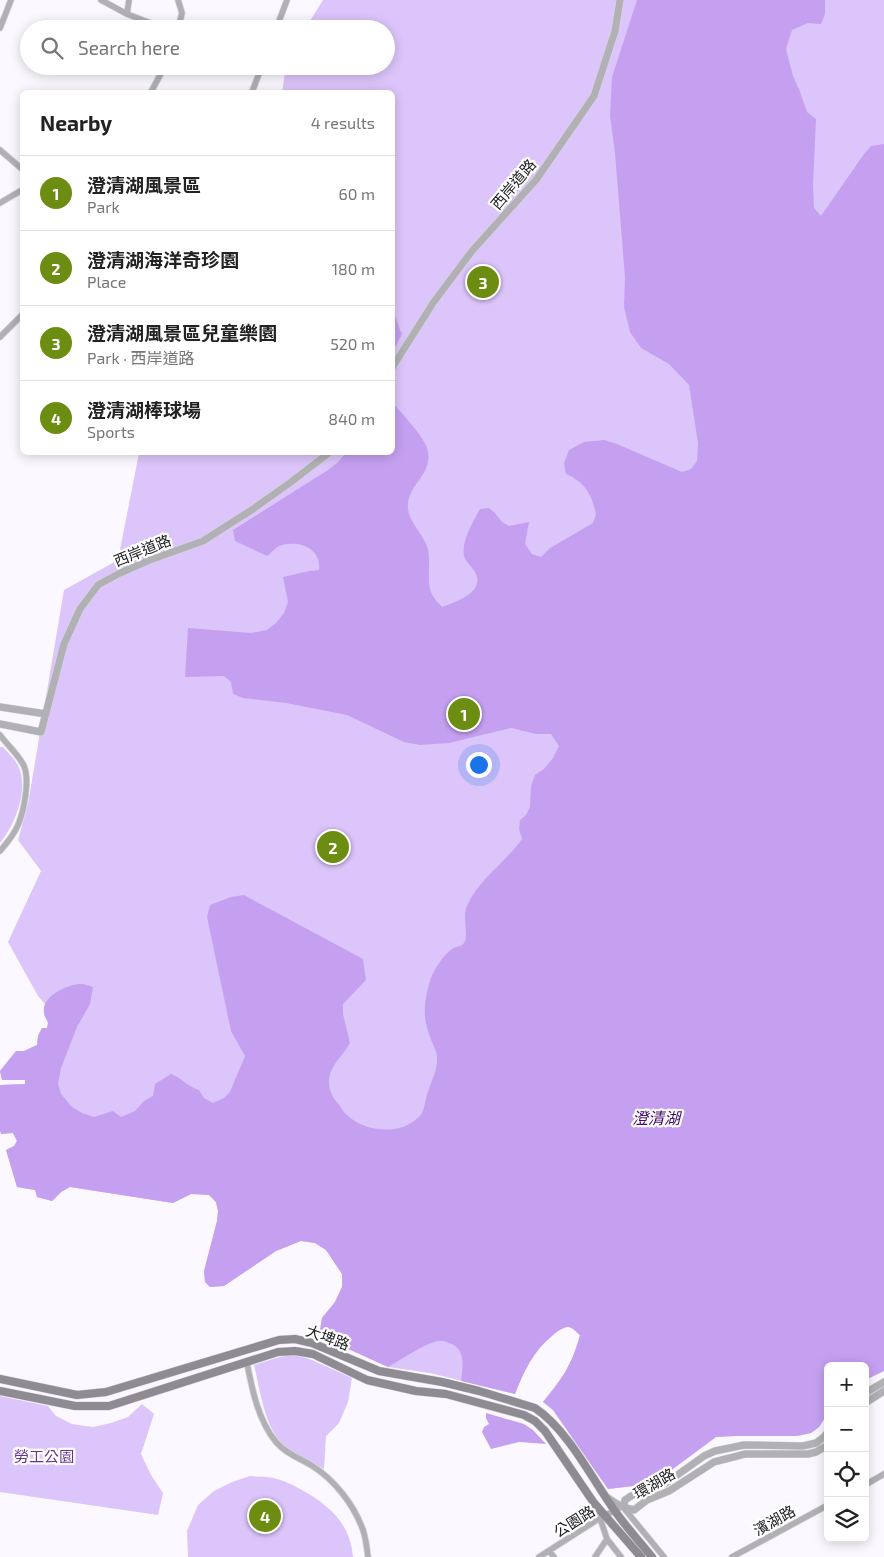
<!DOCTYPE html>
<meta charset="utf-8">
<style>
body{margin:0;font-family:"Exo 2","Noto Sans TC",sans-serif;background:#f2f2f2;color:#222}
.controls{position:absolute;right:15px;bottom:15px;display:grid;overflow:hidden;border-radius:8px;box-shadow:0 2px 12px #0003}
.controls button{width:45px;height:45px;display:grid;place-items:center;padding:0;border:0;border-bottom:1px solid #e0e0e0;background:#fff;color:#222;font:25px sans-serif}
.you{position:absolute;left:478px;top:764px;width:18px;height:18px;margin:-12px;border:4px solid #fff;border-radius:50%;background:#1a73e8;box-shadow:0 0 0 8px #1a73e833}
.badge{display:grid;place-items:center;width:32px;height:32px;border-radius:50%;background:#6c8d11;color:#fff;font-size:16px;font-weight:700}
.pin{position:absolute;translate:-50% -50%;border:2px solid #fff;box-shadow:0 1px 5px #0006}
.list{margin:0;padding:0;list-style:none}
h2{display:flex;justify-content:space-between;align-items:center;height:65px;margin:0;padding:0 20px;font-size:21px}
h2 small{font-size:16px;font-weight:400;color:#767676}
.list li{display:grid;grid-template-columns:32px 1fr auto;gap:15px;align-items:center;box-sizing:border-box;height:75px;padding:0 20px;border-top:1px solid #e0e0e0}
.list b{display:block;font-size:19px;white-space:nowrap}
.list p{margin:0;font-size:16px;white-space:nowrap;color:#767676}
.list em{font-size:16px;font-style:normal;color:#767676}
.icon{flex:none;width:28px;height:28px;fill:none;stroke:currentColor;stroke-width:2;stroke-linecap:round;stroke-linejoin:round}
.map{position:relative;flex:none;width:884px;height:1557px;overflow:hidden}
.search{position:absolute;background:#fff;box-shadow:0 2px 12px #0003;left:20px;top:20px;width:375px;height:55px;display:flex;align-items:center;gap:12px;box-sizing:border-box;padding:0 18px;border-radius:28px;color:#767676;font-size:19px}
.panel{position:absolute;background:#fff;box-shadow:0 2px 12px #0003;left:20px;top:90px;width:375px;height:365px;border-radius:8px}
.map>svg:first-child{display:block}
.green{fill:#dcc5fa}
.water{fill:#c5a0f1}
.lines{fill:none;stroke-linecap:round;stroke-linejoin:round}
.minor-casing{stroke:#d8d6dc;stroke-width:7}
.tertiary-casing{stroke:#d8d6dc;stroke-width:8}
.secondary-casing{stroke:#d8d6dc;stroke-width:9}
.minor{stroke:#b1b0b4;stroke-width:5.5}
.tertiary{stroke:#b1b0b4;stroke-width:7}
.secondary{stroke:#8e8c92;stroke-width:8}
.labels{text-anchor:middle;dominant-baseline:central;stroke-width:4.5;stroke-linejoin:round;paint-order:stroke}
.street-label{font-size:15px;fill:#222124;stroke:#fff}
.park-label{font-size:15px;fill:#643491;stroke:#fff}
.water-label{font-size:16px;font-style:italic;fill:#420a6a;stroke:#fff}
</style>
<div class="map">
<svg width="884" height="1557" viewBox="0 0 884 1557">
<rect width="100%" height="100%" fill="#fbf9ff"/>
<!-- green -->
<path class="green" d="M323,0h561v1371l-19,9v-14h-37v47l-9,14 -8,6 -14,3h-62l-19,1 -58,43 -16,5 -34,4 -55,-79 -10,-8c19,-23 29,-37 37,-67 -4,-3 -8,-9 -13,-8 -5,1 -11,5 -14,8 -20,16 -29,36 -38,59l-85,-21 -42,-6 -55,-25 -13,-12 2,-12 13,-16 7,-15v-13l-16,-24 -11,-7 -14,-2 -25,10 -52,35 -14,1 -5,-5 -1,-11 13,-50 1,-10 -2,-9 -7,-7 -18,-1 -18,9 -103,-16 -9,5 -9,9 -15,-4 -2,-7 -18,-3 -11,-37 8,-4 3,-5 -4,-8 -12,1 -1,-4v-45l25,-1v-4h-23l-2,-9 16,-20h8l13,-6 1,-9 4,-8h5l1,-5 -4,-10 1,-9 -7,-8 -30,-54 33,-71 -23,-31 10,-36 36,-214 54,-30 21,-107 253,-1v-360h-110l4,-26h100v-37h-81z
M0,747h3c4,5 10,10 13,15 15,23 0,62 -16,81z
M294,1354l18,6 40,18 -4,24 -9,21 -13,13 -2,33c-14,-7 -38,-18 -46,-30 -15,-21 -18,-50 -24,-74l22,-7z
M0,1396l48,10 8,10 16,8 21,3 18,-4 17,-6 14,-13 12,10 -13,40 10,21 12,18 -5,22 -158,-23z
M250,1476c7,1 16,0 23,2 10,2 20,7 29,12 28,16 48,33 51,67h-165l-1,-26 11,-26 16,-14 18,-9z"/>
<!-- water -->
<path class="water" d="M637,0h188v14l-4,10 -13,-1 -16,7 -6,19 7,27 6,13 8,23 9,7 -3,66 1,23 7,8 43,-62 7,-8 13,-2v1227l-19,9v-14h-37v47l-9,14 -8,6 -14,3h-62l-19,1 -58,43 -16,5 -34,4 -55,-79 -10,-8c19,-23 29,-37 37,-67 -4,-3 -8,-9 -13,-8 -5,1 -11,5 -14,8 -20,16 -29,36 -38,59l-54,-13c2,-14 5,-33 -12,-38 -3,-1 -7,-3 -11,-2 -13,2 -37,19 -50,26l-55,-25 -13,-12 2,-12 13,-16 7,-15v-13l-16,-24 -11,-7 -14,-2 -25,10 -52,35 -14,1 -5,-5 -1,-11 13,-50 1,-10 -2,-9 -7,-7 -18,-1 -18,9 -103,-16 -9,5 -9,9 -15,-4 -2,-7 -18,-3 -11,-37 8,-4 3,-5 -4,-8 -12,1 -1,-4v-45l25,-1v-4h-23l-2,-9 16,-20h8l13,-6 1,-9 4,-8h5l1,-5c-1,-3 -4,-7 -4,-10 -3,-17 24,-29 37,-29 4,0 8,2 12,3l-3,17 -13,23 -16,41 -3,16 3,10 11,13 10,6 12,4 19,-6 8,6 14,-6 9,-10 9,-5 2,-12 16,-10c11,4 17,13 28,16l5,8 9,5 11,-5 6,-6 15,-36 -14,-25 -24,-114 3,-12 21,-8 13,-2 119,64 3,21 -23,24v10l7,29c-7,13 -19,21 -21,36 -1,11 4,19 11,27 2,3 4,7 7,9 16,16 49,20 67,6 2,-2 4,-3 6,-5 4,-4 5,-15 7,-21 3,-11 11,-25 10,-37 0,-8 -5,-14 -7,-21 -8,-21 -6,-35 0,-56 3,-10 14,-28 24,-33 4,-2 7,-1 10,-5 5,-7 -2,-26 3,-37 11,-26 39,-44 55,-67l-3,-10 1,-9 6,-5 4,-8 1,-21 4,-11 9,-6 9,-11 6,-12 -8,-12h-15l-25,-6 -62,15 -29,2 -16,-3 -57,-27 -61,-12 -43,-5 -10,-4 -2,-12 -7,-6 -39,1 3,-49 63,5 16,-3 9,-7 8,-10 4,-11 -5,-25 26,-6 10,-1c3,-22 -21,-31 -40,-24 -4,2 -8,7 -12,10l-32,-15 -2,-11 95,-60 9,-7 9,-10 46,-1 1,-49c10,12 33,35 35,49 4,22 -18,31 -20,52 -2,15 14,29 19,42 5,14 -1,35 4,46 2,6 7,10 11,15 14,-5 44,-15 33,-35 -3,-6 -9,-9 -11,-16 -3,-15 9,-34 16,-47l9,-1 5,4 8,10 7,4 20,-4 -4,22 7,10 9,3 9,-9 43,-25 3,-9c-4,-19 -11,-32 -30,-40l-2,-11 5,-13 15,-8 20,-2 13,4 65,28 9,-3 6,-8 1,-18 -9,-58 -20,-21 -28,-16 -11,-16 -6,-25 1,-30 -10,-124 -5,-37 2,-39z
M394,312l6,18 2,4 -9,17v-38z
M486,1413l38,11 9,6 13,14 -27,-2 -28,7 -9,-17 2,-5 5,-3 -3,-6z"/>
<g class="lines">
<!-- minor casing -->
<g class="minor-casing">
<path id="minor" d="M101,0l26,14 31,12
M127,14l2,-14
M0,28l11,-28
M178,29l4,-16 -4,-13
M276,29l11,-29
M151,92l14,-26
M252,92l10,-26
M0,150l22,19
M0,203l22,-13
M0,337l22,-22
M0,735c8,11 18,19 24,31 6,14 0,45 -6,59 -4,10 -11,18 -18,26
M247,1363c5,26 11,57 29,79 9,11 23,16 35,23 24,15 43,40 52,65 3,9 4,18 5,27
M865,1485l19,-11
M606,1496l17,11 41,50
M599,1515l8,24 14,18
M549,1551l5,6
M539,1557l61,-39 18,-9
M595,1557l12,-18
M732,1557l96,-52"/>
</g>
<!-- tertiary casing -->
<g class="tertiary-casing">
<path id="tertiary" d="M392,368l41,-65 39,-52 64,-71 58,-84 21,-65 5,-31
M0,707l46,7
M0,724l41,8 23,-88 16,-35 18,-24 22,-12 30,-13 53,-19 50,-32 38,-27 39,-30
M865,1393l19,-11
M865,1403l19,-12
M828,1432l-4,5 -8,6 -13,3 -59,-1 -29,6 -11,5 -38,27 -35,13 -6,4 -2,7 11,3 13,-10 22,-9 45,-29 31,-8h63l8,-2 12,-7"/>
</g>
<!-- secondary casing -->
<g class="secondary-casing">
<path id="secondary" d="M0,1379l77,16 29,-3 173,-52 16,-1 17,4 67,28 63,11 37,9 56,17c33,22 57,71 80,103 11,16 25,31 37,46
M0,1391l75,15h34l169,-54 17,-1 18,3 54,26 49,11 30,3 78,21 11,6 10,10 49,72 47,54"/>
</g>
<!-- minor -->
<use href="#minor" class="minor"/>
<!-- tertiary -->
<use href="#tertiary" class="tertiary"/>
<!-- secondary -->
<use href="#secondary" class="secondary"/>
</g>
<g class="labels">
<!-- street labels -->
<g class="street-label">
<text transform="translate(513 184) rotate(-50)">西岸道路</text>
<text transform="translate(142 550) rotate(-22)">西岸道路</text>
<text transform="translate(328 1337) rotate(20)">大埤路</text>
<text transform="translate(654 1483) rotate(-30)">環湖路</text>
<text transform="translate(774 1520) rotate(-29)">濱湖路</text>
<text transform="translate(574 1521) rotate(-32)">公園路</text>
</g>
<!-- park labels -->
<g class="park-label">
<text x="44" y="1456">勞工公園</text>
</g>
<!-- water labels -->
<g class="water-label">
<text x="656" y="1117">澄清湖</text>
</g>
</g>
</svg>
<div class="controls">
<button>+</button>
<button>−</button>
<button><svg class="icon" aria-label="locate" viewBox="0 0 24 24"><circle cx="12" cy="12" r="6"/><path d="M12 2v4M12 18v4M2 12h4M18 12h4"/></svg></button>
<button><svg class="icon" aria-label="layers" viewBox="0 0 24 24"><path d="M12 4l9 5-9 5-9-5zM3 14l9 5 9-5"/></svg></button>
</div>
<div class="you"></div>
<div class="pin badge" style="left:464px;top:714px">1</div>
<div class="pin badge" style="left:333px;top:847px">2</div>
<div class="pin badge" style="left:483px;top:282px">3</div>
<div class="pin badge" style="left:265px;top:1516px">4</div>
<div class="search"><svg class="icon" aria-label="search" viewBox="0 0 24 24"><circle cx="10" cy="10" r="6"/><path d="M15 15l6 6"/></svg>Search here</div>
<section class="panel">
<h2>Nearby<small>4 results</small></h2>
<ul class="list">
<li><span class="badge">1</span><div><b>澄清湖風景區</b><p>Park</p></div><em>60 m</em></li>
<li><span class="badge">2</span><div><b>澄清湖海洋奇珍園</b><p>Place</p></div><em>180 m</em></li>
<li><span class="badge">3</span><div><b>澄清湖風景區兒童樂園</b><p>Park · 西岸道路</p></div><em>520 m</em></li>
<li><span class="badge">4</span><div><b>澄清湖棒球場</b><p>Sports</p></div><em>840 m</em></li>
</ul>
</section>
</div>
